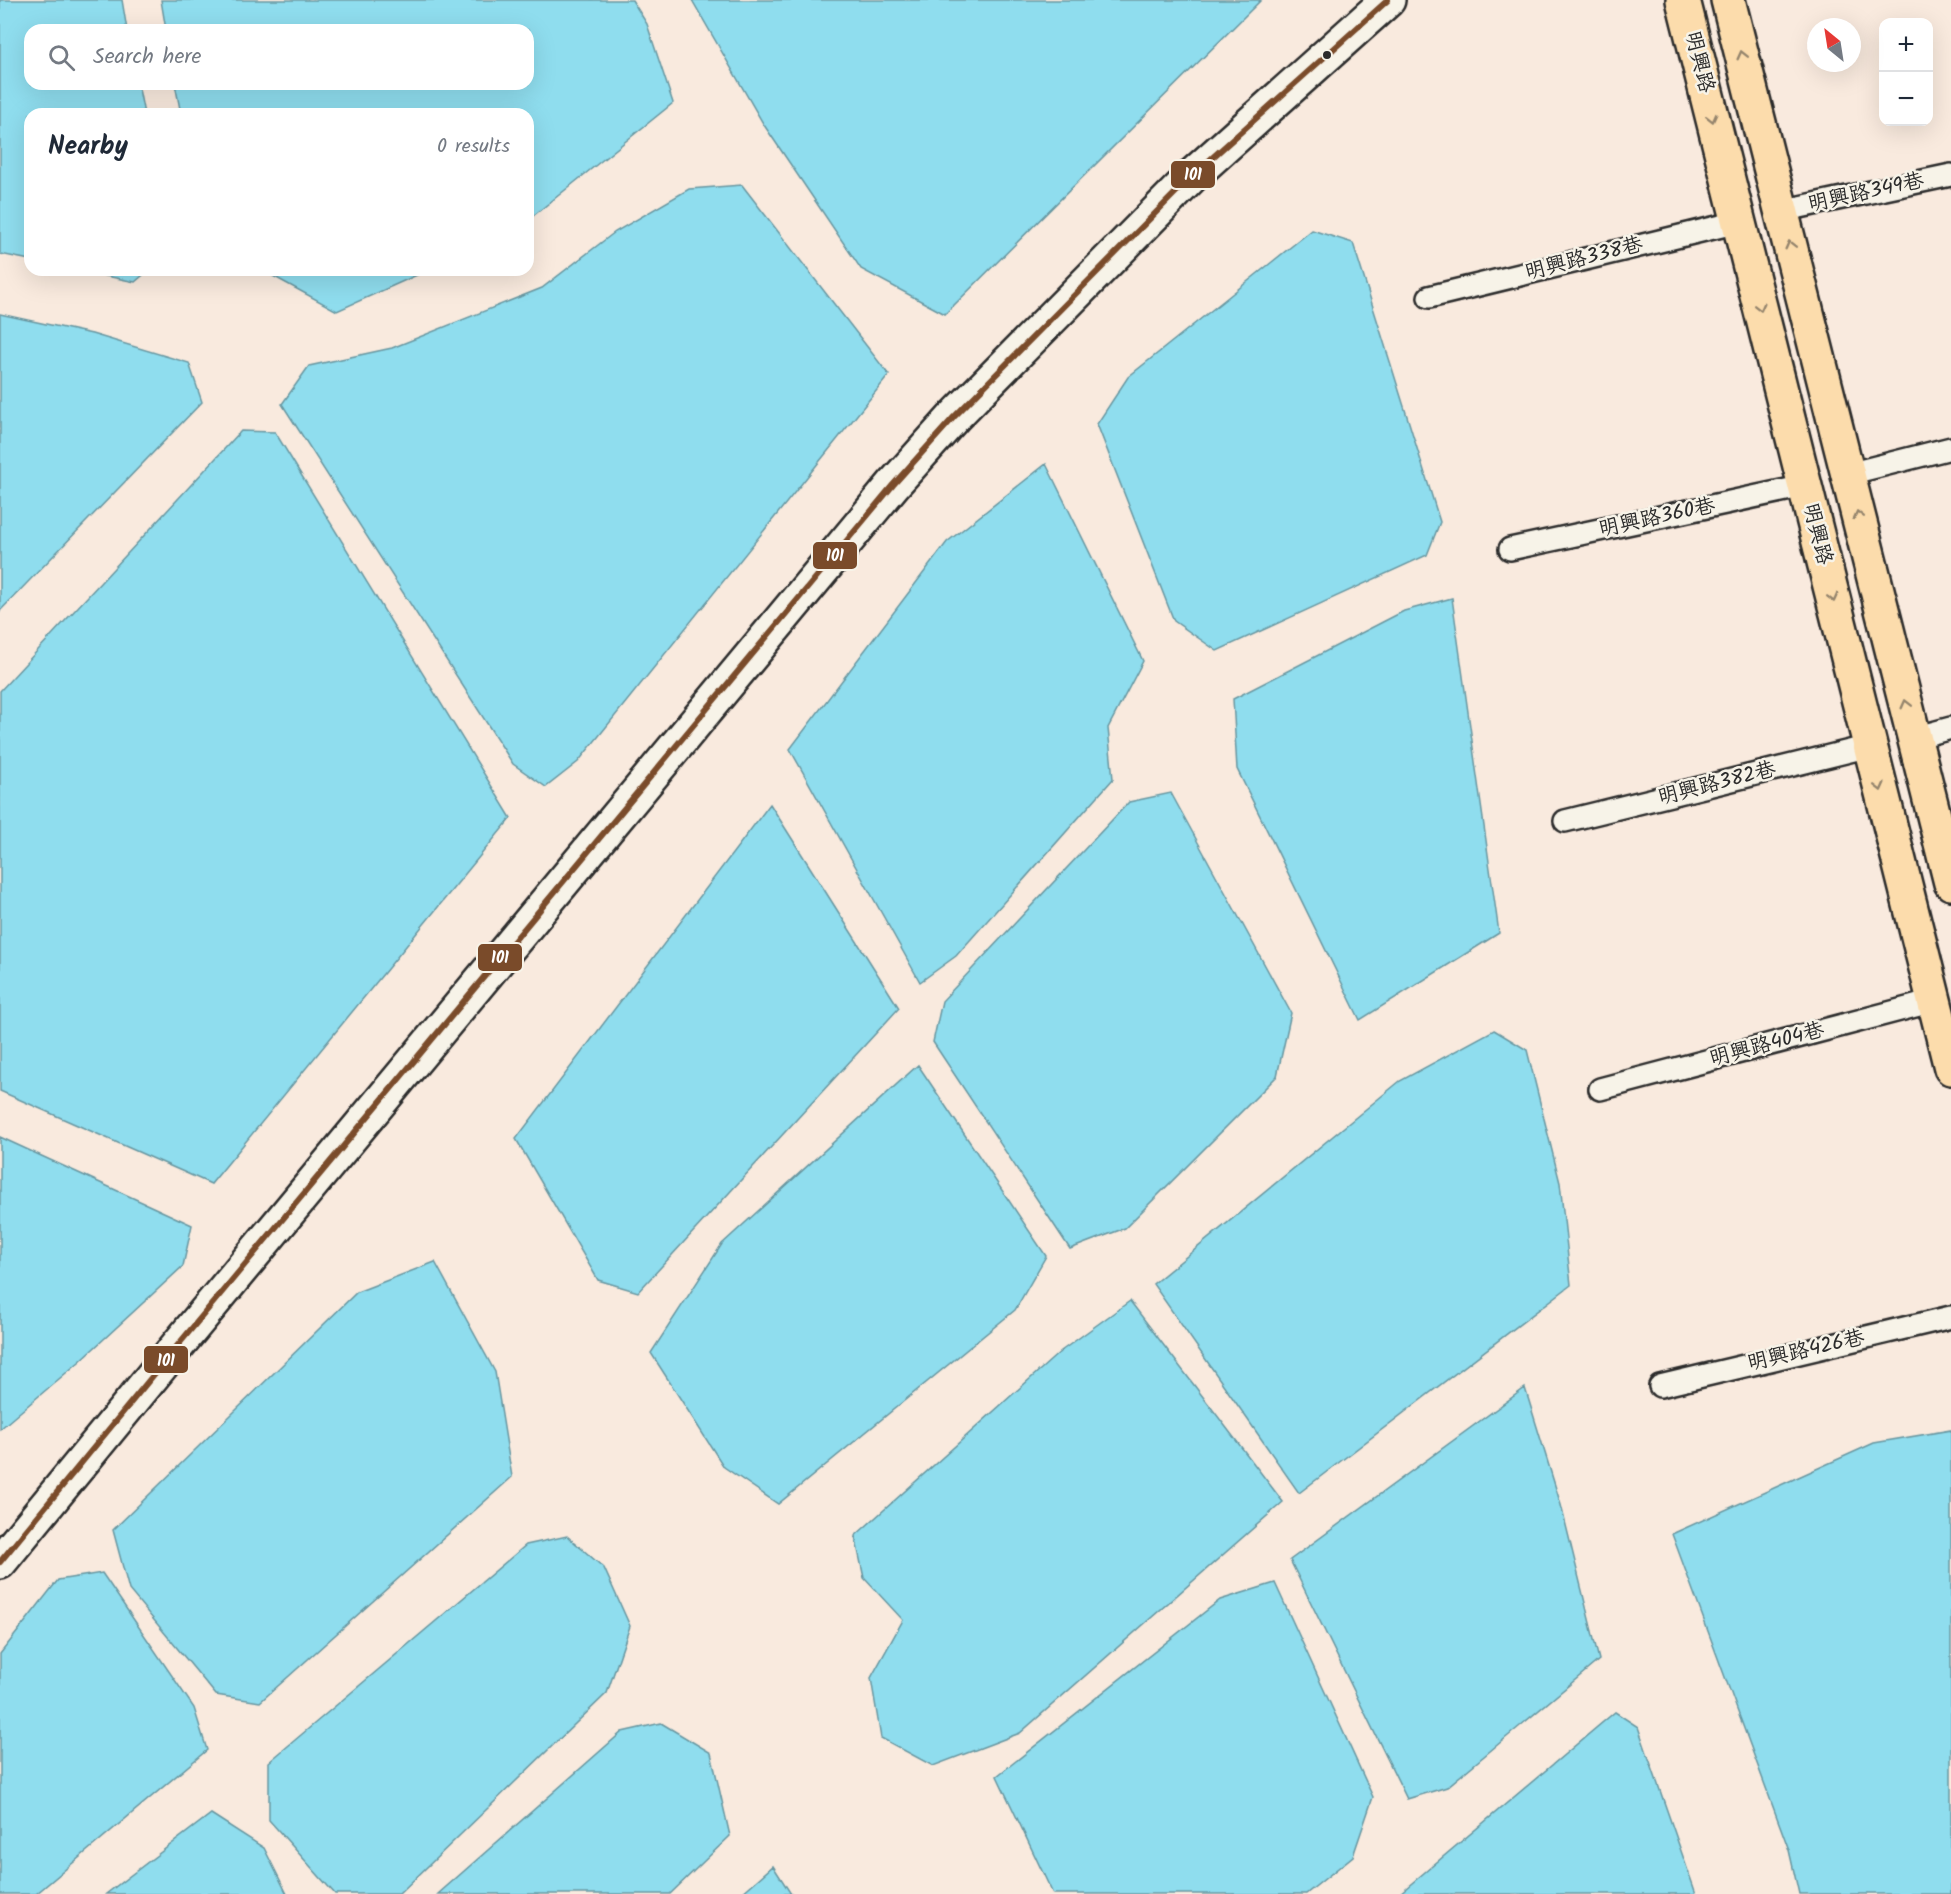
<!DOCTYPE html>
<meta charset="utf-8">
<style>
body{margin:0;font-family:Kalam,"LXGW WenKai TC",sans-serif;background:#f6f6f7;color:#1f2937}
.controls{position:absolute;right:18px;top:18px;display:grid;overflow:hidden;border-radius:12px;box-shadow:0 6px 24px #0002}
.controls button{width:54px;height:54px;display:grid;place-items:center;padding:0;border:0;border-bottom:2px solid #e0e1e3;background:#fff;color:#1f2937;font:30px sans-serif}
.compass{position:absolute;left:1807px;top:18px;width:54px;height:54px;border-radius:50%;background:#fff;box-shadow:0 6px 24px #0002;rotate:330deg}
.list{margin:0;padding:0;list-style:none}
h2{display:flex;justify-content:space-between;align-items:center;height:78px;margin:0;padding:0 24px;font-size:26px}
h2 small{font-size:20px;font-weight:400;color:#747a83}
.icon{flex:none;width:33px;height:33px;fill:none;stroke:currentColor;stroke-width:2;stroke-linecap:round;stroke-linejoin:round}
.map{position:relative;flex:none;width:1951px;height:1894px;overflow:hidden}
.search{position:absolute;background:#fff;box-shadow:0 6px 24px #0002;left:24px;top:24px;width:510px;height:66px;display:flex;align-items:center;gap:15px;box-sizing:border-box;padding:0 21px;border-radius:18px;color:#747a83;font-size:22px}
.panel{position:absolute;background:#fff;box-shadow:0 6px 24px #0002;left:24px;top:108px;width:510px;height:168px;border-radius:18px}
.map>svg:first-child{display:block}
.water{fill:#8fddee;stroke:#6796a0;stroke-width:1.5}
.lines{fill:none;stroke-linecap:round;stroke-linejoin:round}
.service-casing{stroke:#2b2b2b;stroke-width:26}
.tertiary-casing{stroke:#2b2b2b;stroke-width:38}
.primary-casing{stroke:#2b2b2b;stroke-width:38}
.service{stroke:#f7f3e8;stroke-width:21}
.tertiary{stroke:#f7f3e8;stroke-width:33}
.primary{stroke:#fcdcac;stroke-width:33}
.bus-1-casing{stroke:#f7f3e8;stroke-width:10}
.bus-1{stroke:#7a4b2a;stroke-width:6}
.oneway{stroke:#94846c}
.bus-dot{fill:#2b2b2b;stroke:#f7f3e8;stroke-width:2}
.labels{text-anchor:middle;dominant-baseline:central;stroke-width:5;stroke-linejoin:round;paint-order:stroke}
.street-label{font-size:21px;fill:#2b2b2b;stroke:#f7f3e8}
.line-badge{stroke:#f7f3e8;stroke-width:2}
.badge-label{font-size:16px;text-anchor:middle;font-weight:bold;fill:#fff}
</style>
<div class="map">
<svg width="1951" height="1894" viewBox="0 0 1951 1894">
<rect width="100%" height="100%" fill="#f9eade"/>
<filter id="ink" filterUnits="userSpaceOnUse"><feTurbulence type="fractalNoise" baseFrequency=".0167" numOctaves="2"/><feDisplacementMap in="SourceGraphic" scale="12" xChannelSelector="R" yChannelSelector="G"/><feConvolveMatrix kernelMatrix="1 2 1 2 8 2 1 2 1" color-interpolation-filters="sRGB"/></filter>
<g filter="url(#ink)">
<!-- water -->
<path class="water" d="M0,0h122l5,30h-97v54h108l6,30h-114v146l-30,-6z
M161,0h471l15,24 26,79 -145,117v-106h-347l-6,-30h353v-54h-362z
M692,0h569l-316,314 -84,-45 -97,-144z
M742,185l147,190 -311,387 -32,25 -33,-23 -231,-360 27,-38 83,-18 150,-60 73,-56 74,-43z
M1312,230l41,13 87,279 -13,33 -210,96 -43,-30 -77,-197 31,-47z
M77,270h72l-14,12z
M262,270h166l-91,41z
M0,314l92,20 97,29 13,39 -202,209z
M241,431l34,1 236,386 -300,366 -211,-93v-400z
M1046,464l97,197 -35,67 5,51 -157,177 -36,26 -130,-233 157,-207z
M1452,598l47,335 -139,87 -123,-251 -4,-70 171,-88z
M1171,793l120,220 -14,63 -152,152 -55,21 -137,-207 9,-41 187,-199z
M770,804l129,204 -261,284 -40,-12 -82,-141z
M1494,1030l33,20 33,133 11,102 -272,208 -146,-209 247,-203z
M918,1065l128,191 -31,54 -237,194 -54,-37 -73,-114 71,-109z
M0,1137l192,88 -9,41 -104,96 -79,67z
M435,1262l60,110 17,105 -252,225 -44,-7 -87,-105 -16,-60 244,-238z
M1130,1301l153,201 -263,231 -87,33 -52,-28 -10,-60 32,-58 -39,-42 -9,-42 206,-185z
M1525,1388l36,117 38,155 -152,127 -40,12 -117,-239z
M1951,1430v464h-152l-10,-44 -117,-316 202,-91z
M567,1536l37,32 26,58 -23,67 -208,201h-64l-66,-74v-58l257,-217z
M102,1573l92,135 13,42 -171,144h-36v-240l58,-74z
M1275,1583l98,214 -20,59 -47,38h-253l-56,-118 223,-176z
M1615,1712l23,15 58,167h-297z
M661,1723l50,30 19,83 -60,58h-232l184,-162z
M211,1814l53,34 23,46h-181z
M773,1866l18,28h-50z"/>
<g class="lines">
<!-- service casing -->
<g class="service-casing">
<path id="service" d="M1781,211l170,-36
M1429,297l309,-75
M1848,474l103,-26
M1510,549l295,-63
M1914,738l37,-10
M1565,821l305,-75
M1600,1089l334,-88
M1660,1386l291,-69"/>
</g>
<!-- tertiary casing -->
<g class="tertiary-casing">
<path id="tertiary" d="M0,1562l178,-217 715,-860 61,-68 239,-242 195,-175"/>
</g>
<!-- primary casing -->
<g class="primary-casing">
<path id="primary" d="M1683,0l268,1068
M1728,0l223,883"/>
</g>
<!-- service -->
<use href="#service" class="service"/>
<!-- tertiary -->
<use href="#tertiary" class="tertiary"/>
<!-- primary -->
<use href="#primary" class="primary"/>
<!-- bus-1 casing -->
<g class="bus-1-casing">
<path id="bus-1" d="M0,1562l178,-217 715,-860 61,-68 239,-242 195,-175"/>
</g>
<!-- bus-1 -->
<use href="#bus-1" class="bus-1"/>
</g>
<!-- one-way arrows -->
<defs><path id="oneway-chevron" d="M-2-3.5L2.5 0L-2 3.5" fill="none" stroke-width="1.6" stroke-linecap="round" stroke-linejoin="round" transform="scale(1.5)"/></defs>
<g class="oneway">
<use href="#oneway-chevron" transform="translate(1742 55) rotate(-104)"/>
<use href="#oneway-chevron" transform="translate(1712 118) rotate(76)"/>
<use href="#oneway-chevron" transform="translate(1790 245) rotate(-104)"/>
<use href="#oneway-chevron" transform="translate(1760 307) rotate(76)"/>
<use href="#oneway-chevron" transform="translate(1858 515) rotate(-104)"/>
<use href="#oneway-chevron" transform="translate(1833 598) rotate(76)"/>
<use href="#oneway-chevron" transform="translate(1906 704) rotate(-104)"/>
<use href="#oneway-chevron" transform="translate(1880 787) rotate(76)"/>
</g>
</g>
<!-- markers -->
<circle class="bus-dot" cx="1327" cy="55" r="5"/>
<g class="labels">
<!-- street labels -->
<g class="street-label">
<text transform="translate(1699 62) rotate(76)">明興路</text>
<text transform="translate(1866 193) rotate(-12)">明興路349巷</text>
<text transform="translate(1584 259) rotate(-14)">明興路338巷</text>
<text transform="translate(1657 518) rotate(-12)">明興路360巷</text>
<text transform="translate(1817 534) rotate(76)">明興路</text>
<text transform="translate(1717 784) rotate(-14)">明興路382巷</text>
<text transform="translate(1767 1045) rotate(-15)">明興路404巷</text>
<text transform="translate(1806 1351) rotate(-13)">明興路426巷</text>
</g>
</g>
<g class="line-badge">
<rect x="1170" y="160" width="46" height="29" rx="6" fill="#7a4b2a"/>
<rect x="812" y="541" width="46" height="29" rx="6" fill="#7a4b2a"/>
<rect x="477" y="943" width="46" height="29" rx="6" fill="#7a4b2a"/>
<rect x="143" y="1345" width="46" height="29" rx="6" fill="#7a4b2a"/>
</g>
<g class="badge-label">
<text x="1193" y="180">101</text>
<text x="835" y="561">101</text>
<text x="500" y="963">101</text>
<text x="166" y="1366">101</text>
</g>
</svg>
<div class="controls">
<button>+</button>
<button>−</button>
</div>
<svg class="compass" viewBox="-18 -18 36 36"><path d="M0-13l5 13h-10z" fill="#e53935"/><path d="M0 13l5-13h-10z" fill="#747a83"/></svg>
<div class="search"><svg class="icon" aria-label="search" viewBox="0 0 24 24"><circle cx="10" cy="10" r="6"/><path d="M15 15l6 6"/></svg>Search here</div>
<section class="panel">
<h2>Nearby<small>0 results</small></h2>
<ul class="list">
</ul>
</section>
</div>
